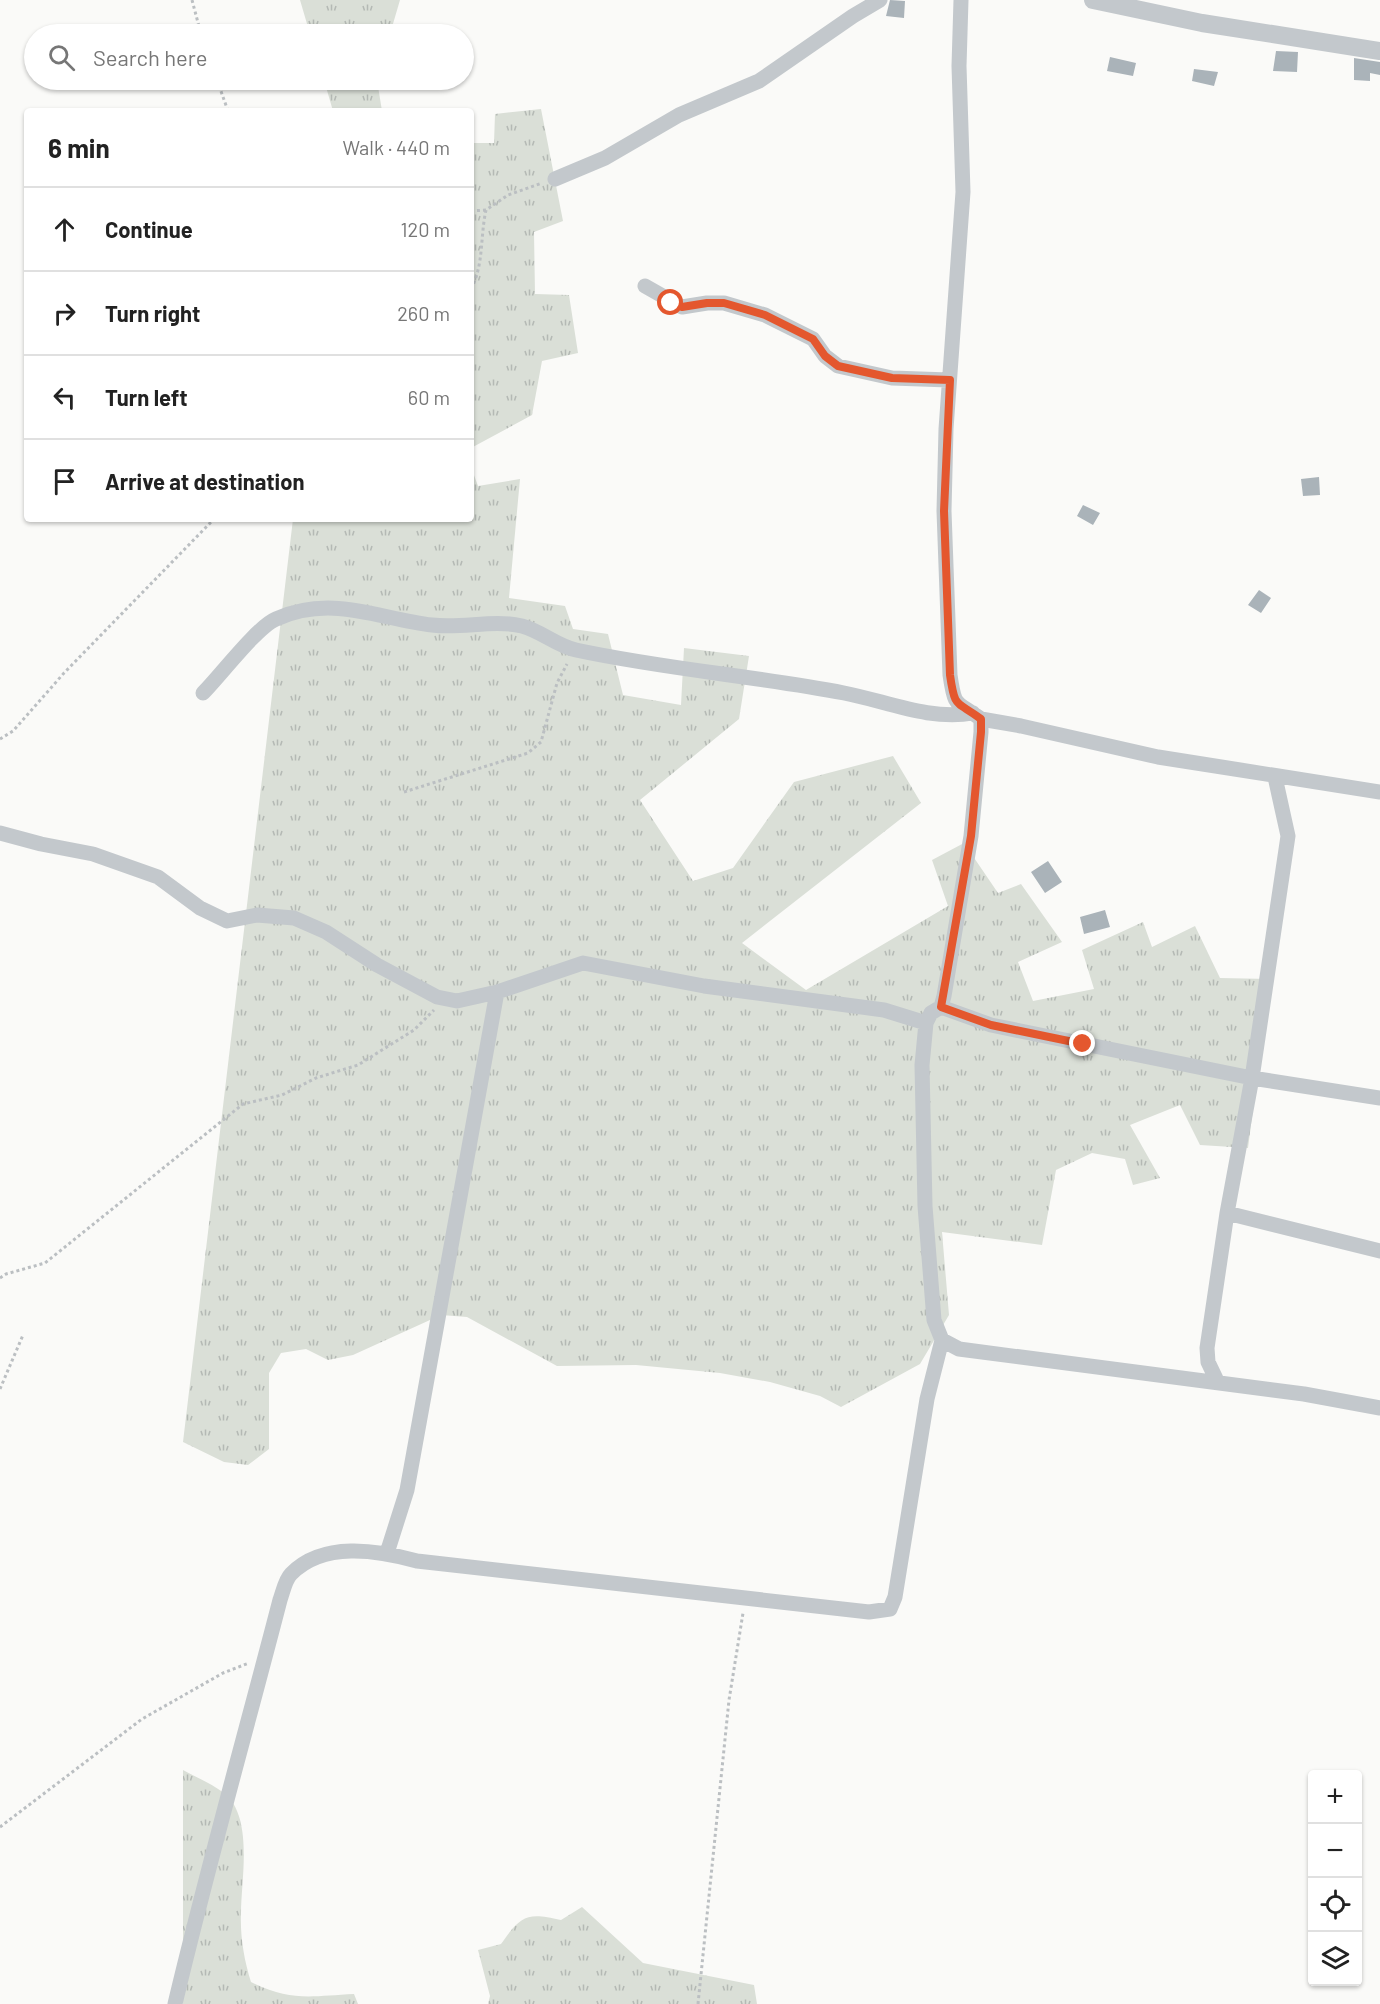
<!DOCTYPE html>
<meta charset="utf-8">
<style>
body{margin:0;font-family:Barlow,sans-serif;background:#f2f2f2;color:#222}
.controls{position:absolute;right:18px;bottom:18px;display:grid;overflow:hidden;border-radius:6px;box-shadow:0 2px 4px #0004}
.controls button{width:54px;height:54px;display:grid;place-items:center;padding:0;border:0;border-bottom:2px solid #e0e0e0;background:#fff;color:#222;font:30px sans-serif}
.stop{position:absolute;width:18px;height:18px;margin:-14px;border:4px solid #e4572e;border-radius:50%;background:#fff}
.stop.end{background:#e4572e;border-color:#fff;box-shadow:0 2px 6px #0008}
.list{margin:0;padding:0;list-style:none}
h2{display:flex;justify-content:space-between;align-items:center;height:78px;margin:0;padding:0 24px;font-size:26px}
h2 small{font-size:20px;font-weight:400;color:#767676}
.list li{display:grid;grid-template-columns:39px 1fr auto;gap:18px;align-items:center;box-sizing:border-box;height:84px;padding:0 24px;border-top:2px solid #e0e0e0}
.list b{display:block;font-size:22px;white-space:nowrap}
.list em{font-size:20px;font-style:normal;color:#767676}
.icon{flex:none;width:33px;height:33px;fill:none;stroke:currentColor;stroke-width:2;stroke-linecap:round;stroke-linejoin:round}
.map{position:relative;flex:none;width:1380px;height:2004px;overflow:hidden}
.search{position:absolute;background:#fff;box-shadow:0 2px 4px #0004;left:24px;top:24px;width:450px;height:66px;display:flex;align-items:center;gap:15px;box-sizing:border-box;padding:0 21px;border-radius:33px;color:#767676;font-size:22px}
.panel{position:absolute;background:#fff;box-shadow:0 2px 4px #0004;left:24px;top:108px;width:450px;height:414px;border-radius:6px}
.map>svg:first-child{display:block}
.grass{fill:url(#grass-tufts)}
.building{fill:#aab3b9}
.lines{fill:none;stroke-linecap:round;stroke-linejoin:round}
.path{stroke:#bbbfc2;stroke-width:3;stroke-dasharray:3 3;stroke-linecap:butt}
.minor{stroke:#c3c8cc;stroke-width:15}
.tertiary{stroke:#c3c8cc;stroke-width:18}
.route{stroke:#e4572e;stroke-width:8}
</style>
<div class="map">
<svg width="1380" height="2004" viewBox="0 0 1380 2004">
<defs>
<pattern id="grass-tufts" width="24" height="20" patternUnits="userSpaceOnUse" patternTransform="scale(1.5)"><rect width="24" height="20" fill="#dadfd7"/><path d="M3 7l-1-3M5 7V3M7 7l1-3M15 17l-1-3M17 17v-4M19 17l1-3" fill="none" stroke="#b4b9b4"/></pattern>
</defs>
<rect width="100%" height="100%" fill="#fafaf8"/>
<!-- grass -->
<path class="grass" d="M300,0h100l-10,34h-80z
M324,80h53l5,31h-49z
M541,109l22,112 -29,11 1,62 34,1 9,58 -36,8 -10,54 -61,33v-305h23l1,-29z
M471,467l7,19 42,-7 -11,119 56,8 8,23 35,5 15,61 58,10 3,-57 65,8 -10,63 -99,81 53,81 40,-13 61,-86 99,-26 28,47 -179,140 64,47 142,-84 -16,-46 32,-17 34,50 23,-9 41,58 -44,20 15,39 61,-12 -12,-39 61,-28 9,25 43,-21 25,52 50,1 -22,169 -48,-3 -20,-40 -50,20 30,53 -27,7 -8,-26 -33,-6 -36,17 -14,75 -100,-13 7,83 -29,49 -79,43 -21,-11 -50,-14 -50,-9 -84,-8 -79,1 -90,-49 -26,-2 -88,40 -25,5 -22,-11 -25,4 -12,20v76l-21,16 -24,-3 -41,-20 110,-923h178z
M183,1770c13,7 29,14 41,23 30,24 17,87 17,120 -1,23 3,47 10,69 40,20 60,14 103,12l4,10h-175z
M582,1907l61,56 111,22 3,19h-269l2,-8 -12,-46 23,-6c20,-29 26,-32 60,-24z"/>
<!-- building -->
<path class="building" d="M890,0l15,1 -1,17 -18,-2z
M1276,51l22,1 -1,20 -24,-1z
M1110,57l26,6 -3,13 -26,-5z
M1354,58l26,4v13l-10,-2v8l-16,-1z
M1194,69l24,3 -4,14 -22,-5z
M1319,477l1,18 -17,1 -2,-17z
M1083,505l17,8 -7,12 -16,-9z
M1259,590l12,8 -10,15 -13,-8z
M1048,861l14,21 -17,11 -14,-21z
M1105,910l5,17 -26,7 -4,-17z"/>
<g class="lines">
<!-- path -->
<path class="path" d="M192,0l9,34
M217,80l11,31
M471,211l15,-1
M471,289c13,-24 9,-52 15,-79l22,-15 34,-12
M0,739l13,-8 51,-58 150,-154
M404,792l124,-39 13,-11 16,-59 10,-19
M0,1278l6,-4 39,-11 198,-159 39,-9 34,-17 42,-13 56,-35 20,-20
M0,1389l23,-54
M0,1827l142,-108 81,-46 26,-10
M698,2004l31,-304 14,-87"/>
<!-- minor -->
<path class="minor" d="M555,179l50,-21 74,-43 80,-34 94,-65 27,-16
M645,286l37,21 25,-4h17l41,12 48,24 12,17 13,10 54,12 57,2
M203,693c17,-17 54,-66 73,-74 56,-25 103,0 156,6 31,4 60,-6 90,1 19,5 35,20 54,24 88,19 179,26 268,43 42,8 86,28 129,20
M981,719l40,7 137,31 222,35
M0,833l41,11 52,10 65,23 42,31 27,13 30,-6 37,3 32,14 51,33 60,32 20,4 40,-9 86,-29 121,23 180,24 42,13
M941,1007l50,18 261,53 36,-242 -13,-59
M1227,1213l25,-135 128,20
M942,1340l17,9 345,45 76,14
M1218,1383l-10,-21 -1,-14 20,-135 153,38
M387,1553l20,-63 90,-498
M175,2004c32,-135 70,-269 105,-404 3,-8 5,-20 11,-26 32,-33 86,-24 126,-13l452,51 21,-3 5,-12 32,-198 15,-59 -8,-20 -9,-114 -3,-141 4,-42 5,-10 10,-6 3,-11 27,-160 10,-104v-13c-25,-19 -26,-9 -31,-44l-6,-164 2,-82 17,-237 -4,-126 2,-66"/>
<!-- tertiary -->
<path class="tertiary" d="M1093,0l109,23 178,28"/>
</g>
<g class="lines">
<!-- route -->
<path class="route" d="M671,303l11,4 25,-4h17l41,12 48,24 12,17 13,10 54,12 58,2 -6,131 6,164c5,35 6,25 31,44v13l-10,104 -30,171 50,18 92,19"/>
</g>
</svg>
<div class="controls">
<button>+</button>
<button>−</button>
<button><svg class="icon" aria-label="locate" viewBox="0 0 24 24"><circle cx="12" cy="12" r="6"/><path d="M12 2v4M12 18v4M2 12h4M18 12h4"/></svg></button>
<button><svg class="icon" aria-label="layers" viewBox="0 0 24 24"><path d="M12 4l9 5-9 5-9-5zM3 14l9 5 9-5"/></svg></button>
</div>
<div class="stop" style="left:671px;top:303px"></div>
<div class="stop end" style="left:1083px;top:1044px"></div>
<div class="search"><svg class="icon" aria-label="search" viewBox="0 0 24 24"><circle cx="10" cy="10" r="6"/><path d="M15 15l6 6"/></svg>Search here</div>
<section class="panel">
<h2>6 min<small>Walk · 440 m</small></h2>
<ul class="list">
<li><svg class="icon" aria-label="ahead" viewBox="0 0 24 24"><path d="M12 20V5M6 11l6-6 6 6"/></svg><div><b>Continue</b></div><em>120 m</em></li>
<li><svg class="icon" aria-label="right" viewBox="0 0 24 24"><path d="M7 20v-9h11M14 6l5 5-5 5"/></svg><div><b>Turn right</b></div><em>260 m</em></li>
<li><svg class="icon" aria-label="left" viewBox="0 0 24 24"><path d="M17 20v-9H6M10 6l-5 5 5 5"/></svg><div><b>Turn left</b></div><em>60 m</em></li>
<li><svg class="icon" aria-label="arrive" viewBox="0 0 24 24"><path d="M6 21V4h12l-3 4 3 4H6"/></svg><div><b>Arrive at destination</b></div></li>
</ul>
</section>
</div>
